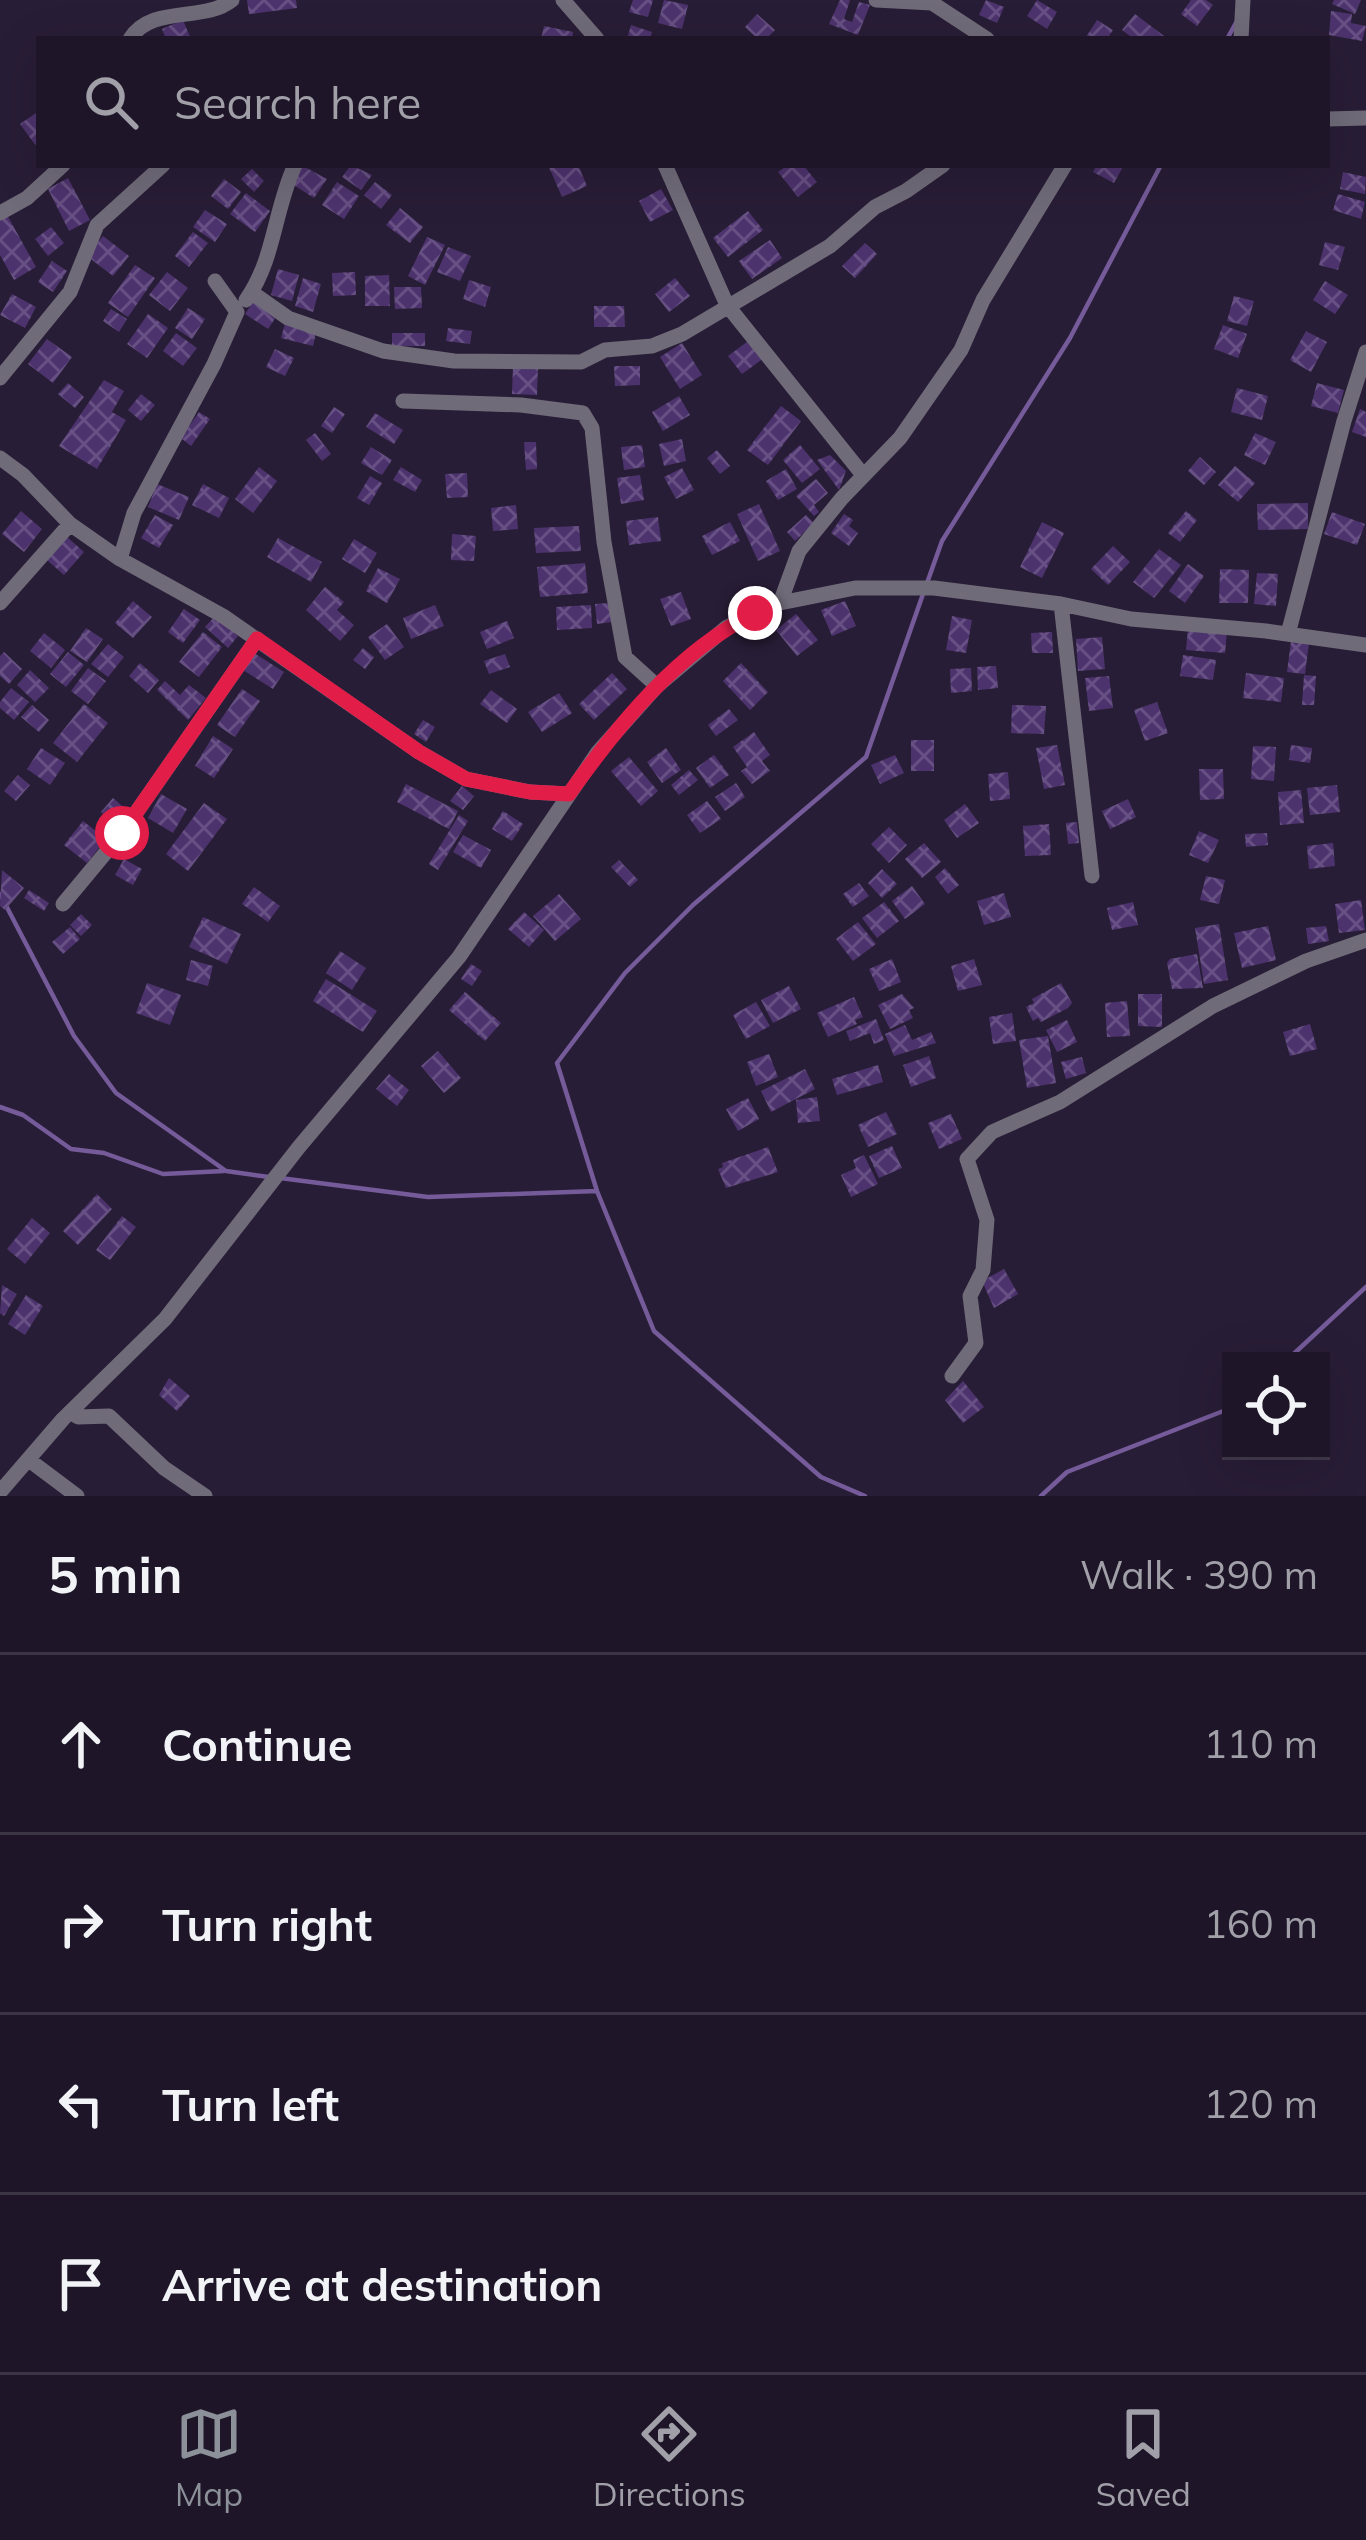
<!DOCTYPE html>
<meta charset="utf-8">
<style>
body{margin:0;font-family:Mulish,sans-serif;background:#2b2334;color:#f1f3f6}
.controls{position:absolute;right:36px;bottom:36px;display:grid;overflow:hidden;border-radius:0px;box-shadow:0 12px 48px #0002}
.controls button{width:108px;height:108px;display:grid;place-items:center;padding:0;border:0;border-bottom:3px solid #3c3545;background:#1e1628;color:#f1f3f6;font:60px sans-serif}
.stop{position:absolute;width:36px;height:36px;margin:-27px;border:9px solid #e11d48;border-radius:50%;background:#fff}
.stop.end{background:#e11d48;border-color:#fff;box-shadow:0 3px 12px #0008}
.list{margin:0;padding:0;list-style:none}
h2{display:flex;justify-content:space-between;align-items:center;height:156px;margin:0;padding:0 48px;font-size:51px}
h2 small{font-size:39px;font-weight:400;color:#a19fa8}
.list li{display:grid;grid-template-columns:78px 1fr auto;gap:36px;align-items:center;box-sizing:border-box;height:180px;padding:0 48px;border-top:3px solid #3c3545}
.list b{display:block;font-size:45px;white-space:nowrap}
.list em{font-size:39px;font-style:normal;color:#a19fa8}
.icon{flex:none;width:66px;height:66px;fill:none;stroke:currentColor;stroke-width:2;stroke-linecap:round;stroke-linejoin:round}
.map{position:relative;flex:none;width:1366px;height:1496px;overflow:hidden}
.search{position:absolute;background:#1e1628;box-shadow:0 12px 48px #0002;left:36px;right:36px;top:36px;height:132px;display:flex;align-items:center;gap:30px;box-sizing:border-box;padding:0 42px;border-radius:0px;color:#a19fa8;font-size:45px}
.sheet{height:876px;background:#1e1628}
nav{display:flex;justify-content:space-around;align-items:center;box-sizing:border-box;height:168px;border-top:3px solid #3c3545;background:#1e1628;font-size:33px;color:#a19fa8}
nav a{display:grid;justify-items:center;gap:6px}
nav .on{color:#8c9099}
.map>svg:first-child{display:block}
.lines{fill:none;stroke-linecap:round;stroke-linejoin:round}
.stream{stroke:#755b99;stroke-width:4.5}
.building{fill:url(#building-cross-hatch)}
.street{stroke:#706b79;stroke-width:15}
.route{stroke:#e11d48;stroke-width:15}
</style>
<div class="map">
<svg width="1366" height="1496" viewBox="0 0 1366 1496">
<defs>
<pattern id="building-cross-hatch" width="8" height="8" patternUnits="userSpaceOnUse" patternTransform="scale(3)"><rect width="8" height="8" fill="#4d336d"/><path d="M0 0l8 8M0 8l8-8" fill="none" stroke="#675083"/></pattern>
</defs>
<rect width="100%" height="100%" fill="#281d36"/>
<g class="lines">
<!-- stream -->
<path class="stream" d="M1227,39l10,-18
M927,583l15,-42 128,-203 91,-173
M0,894l74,142 42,57 110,78 43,6
M0,1107l23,8 48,34 33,4 59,21 61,-3
M280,1178l148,19 169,-6
M1286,1361l80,-74
M865,1496l-44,-19 -167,-146 -57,-140 -40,-128 68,-90 68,-68 173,-148 57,-163
M1041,1496l26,-24 164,-64"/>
</g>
<!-- building -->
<path class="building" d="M247,0h49l1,8 -48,6z
M633,0h20l-5,17 -19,-5z
M664,0l24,5 -6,24 -24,-6z
M840,0h10l-6,19 8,3 7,-20 11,3 -12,30 -29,-11z
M986,0l18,7 -7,16 -18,-8z
M1037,0l20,12 -10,17 -20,-13z
M1191,0h15l7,5 -16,21 -16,-12z
M1334,0h27l-6,14 -23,-10z
M1331,11l21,3 -1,9 15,3 -4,15 -33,-6z
M757,14l18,16 -9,9h-8l-13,-12z
M1135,14l33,25h-34l-12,-9z
M183,20l8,19h-25l-4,-10z
M1097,20l16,10 -6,9 -21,-2z
M631,25l21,7 -2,7h-23z
M544,26l29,6 -1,7h-31z
M39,111v39l-19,-26z
M301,165l26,14 -13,19 -25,-16z
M351,165l21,10 -11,15 -19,-13z
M548,165h30l9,21 -25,11z
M788,165h15l14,17 -19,15 -20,-25z
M1097,165h27l-10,18 -21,-11z
M252,169l12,12 -10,11 -13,-13z
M1343,172l23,5 -1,17 -25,-5z
M68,178l22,42 -21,11 -21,-42z
M224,179l17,13 -13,17 -17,-13z
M337,182l22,14 -15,23 -22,-14z
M375,182l17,13 -11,14 -17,-14z
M661,189l12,21 -23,12 -11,-21z
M246,193l24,18 -15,21 -25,-18z
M1338,194l27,8 -4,17 -28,-9z
M400,208l23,19 -13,16 -24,-18z
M205,210l22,14 -12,18 -22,-15z
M748,211l15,19 -35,27 -15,-19z
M7,215l29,52 -22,13 -14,-25v-36z
M51,227l13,16 -16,13 -13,-17z
M193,232l15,11 -19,24 -14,-11z
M103,236l26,20 -16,20 -26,-20z
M427,237l18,8 -20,40 -17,-9z
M770,240l12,18 -30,21 -13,-18z
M1325,242l20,5 -7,23 -19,-5z
M865,243l12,11 -22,24 -13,-12z
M448,247l23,9 -11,25 -23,-9z
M52,261l15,10 -14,21 -15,-10z
M135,265l20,13 -27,39 -20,-14z
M278,269l21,6 -7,26 -21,-6z
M167,272l21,16 -18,23 -21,-16z
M355,272l1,23 -23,1 -1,-23z
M389,275l1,31h-25v-30z
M303,278l18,6 -8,28 -18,-6z
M675,278l15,18 -21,16 -14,-18z
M469,280l22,7 -6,20 -22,-8z
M1325,281l23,14 -13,19 -22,-14z
M394,287h27l1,21 -27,1z
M12,294l24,13 -11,21 -25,-13z
M1234,296l20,5 -7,25 -20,-5z
M255,299l23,15 -10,15 -23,-15z
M594,306h30l1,21h-31z
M188,308l17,11 -13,20 -17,-11z
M111,309l16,10 -8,13 -16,-11z
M148,314l20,14 -21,30 -20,-14z
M286,320l31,8 -4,18 -32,-8z
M1223,325l24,9 -9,24 -24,-9z
M448,328l24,3 -2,13 -24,-3z
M1306,331l21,11 -16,30 -21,-12z
M176,333l21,15 -14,18 -20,-15z
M392,333h33v13h-33z
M47,339l25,18 -19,26 -25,-19z
M751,339l13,19 -22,16 -14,-18z
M682,343l20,32 -22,14 -20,-32z
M275,349l19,9 -9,18 -19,-9z
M513,365l25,1 -1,29 -25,-1z
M614,366h26v19l-25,1z
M104,380l20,11 -12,21 14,8 -29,49 -38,-23z
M68,383l16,14 -9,11 -17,-14z
M1317,383l27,7 -6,23 -27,-7z
M1237,388l31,8 -6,24 -31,-8z
M141,394l14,11 -14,16 -13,-11z
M679,396l11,19 -27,16 -11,-19z
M781,406l20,15 -33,44 -21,-15z
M334,407l11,7 -13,19 -11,-7z
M1360,409l6,3v25l-14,-5z
M199,412l11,7 -19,27 -10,-8z
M375,413l28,17 -9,14 -28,-17z
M315,433l16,21 -9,7 -16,-21z
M1255,433l21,9 -11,23 -21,-10z
M682,439l4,22 -22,5 -5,-22z
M524,442h12l1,27 -11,1z
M642,445l3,22 -21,3 -3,-23z
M800,445l20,24 -18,14 -19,-23z
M371,447l21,13 -10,15 -21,-12z
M717,450l13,16 -10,8 -13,-16z
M830,455l16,16 -7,19 -22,-30z
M1200,457l16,15 -12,13 -16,-14z
M1235,466l20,17 -17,19 -20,-17z
M259,467l18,14 -24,32 -18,-14z
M401,467l21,13 -7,12 -22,-12z
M682,468l12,22 -18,9 -12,-22z
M786,469l11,20 -19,11 -12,-19z
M467,473l1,24 -21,1 -2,-24z
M640,475l4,25 -23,4 -4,-26z
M370,476l12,7 -13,22 -12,-7z
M816,479l12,14 -14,12 5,7 -5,4 -18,-20z
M157,484l32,13 -10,23 -31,-13z
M203,484l26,14 -10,20 -27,-13z
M1308,503v26l-50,1 -1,-26z
M759,504l21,47 -22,10 -21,-47z
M516,505l2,24 -25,2 -2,-23z
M21,511l21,18 -18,23 -22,-18z
M1186,511l11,9 -17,22 -12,-9z
M1332,512l33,12 -8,21 -33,-11z
M844,514l9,6 -4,6 9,7 -9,13 -18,-13z
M155,515l18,10 -14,23 -18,-10z
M806,515l8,8 -19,18 -8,-9z
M658,517l3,24 -32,4 -3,-24z
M730,522l10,19 -28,14 -10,-19z
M1042,522l22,11 -22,45 -22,-11z
M579,526l2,25 -45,2 -2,-25z
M452,534l24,2 -2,25 -23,-1z
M67,537l17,15 -20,23 -17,-15z
M278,538l44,24 -11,20 -44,-25z
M354,539l23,14 -12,20 -23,-14z
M1113,546l17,16 -22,23 -17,-16z
M1159,549l22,16 -27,33 -21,-16z
M585,563l3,30 -48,4 -3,-30z
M1188,564l16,12 -19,27 -16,-12z
M378,568l22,11 -13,24 -21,-12z
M1220,569l29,1 -1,33h-29z
M1257,573l21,1 -2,32 -22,-2z
M325,587l19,15 -7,8 17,15 -14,16 -34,-31z
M681,592l10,27 -20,7 -11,-27z
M133,601l19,16 -19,21 -18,-15z
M845,601l11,25 -24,10 -11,-26z
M609,603l3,19 -15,2 -2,-20z
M435,605l9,21 -33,13 -8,-21z
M591,605l1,23 -35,2 -1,-23z
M184,609l16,11 -17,23 -15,-11z
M796,614l22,26 -21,16 -21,-26z
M215,616l23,20 -10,12 -23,-21z
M952,616l20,4 -6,33 -20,-3z
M507,621l7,17 -27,11 -7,-17z
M387,624l17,23 -19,13 -17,-23z
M86,628l17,11 -16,23 -17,-11z
M1188,629l39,2 -2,22 -39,-3z
M203,632l19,15 -23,30 -20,-15z
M1052,632l1,21h-21l-1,-20z
M44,633l21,17 -14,18 -21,-17z
M1102,637l3,32 -27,2 -2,-32z
M1291,641l18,2 -4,31 -18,-2z
M108,644l16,13 -16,20 -17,-13z
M363,648l11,9 -9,12 -12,-9z
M251,651l33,21 -11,17 -33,-21z
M4,652l18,17 -13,15 -9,-8v-20z
M68,652l16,13 -18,22 -16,-13z
M505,654l5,13 -21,7 -5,-13z
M1183,655l33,5 -3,20 -33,-4z
M140,663l19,17 -11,13 -19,-17z
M741,663l27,29 -18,18 -27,-29z
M996,666l2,22 -20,2 -1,-23z
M88,668l18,13 -18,23 -17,-13z
M971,668l1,23 -21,2 -1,-24z
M30,670l19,18 -14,14 -18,-17z
M612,673l15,16 -33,31 -15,-16z
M1246,673l38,5 -3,24 -38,-4z
M1304,675l12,1 -2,29h-12z
M1109,676l4,32 -24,3 -4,-33z
M165,681l15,14 9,-10 17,13 -18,22 -31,-30z
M11,688l18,14 -15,18 -14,-12v-6z
M242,689l18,12 -25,36 -18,-12z
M491,690l26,19 -10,14 -27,-19z
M559,693l13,20 -30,19 -14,-20z
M1157,702l11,31 -23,8 -11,-31z
M84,704l24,19 -31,39 -24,-19z
M32,705l17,15 -10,12 -18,-15z
M1012,705l34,1 -2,28 -33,-1z
M729,709l9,11 -22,16 -8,-11z
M423,720l12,7 -9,15 -12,-8z
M754,732l16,23 -8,6 8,10 -18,13 -11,-13 6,-4 -14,-20z
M213,736l20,13 -19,29 -19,-12z
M911,740h23v31h-23z
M1057,745l8,40 -21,4 -8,-41z
M1291,745l21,3 -2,15 -21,-3z
M1253,746l23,1 -2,34 -23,-2z
M41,748l24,15 -15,22 -23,-16z
M666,748l15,22 -19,13 -15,-21z
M714,755l15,20 -19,13 -14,-20z
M895,755l9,18 -24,11 -9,-19z
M629,757l29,34 -17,15 -30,-35z
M1199,769h24l1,30 -24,1z
M689,770l9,10 -19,15 -8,-10z
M1008,772l2,27 -20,2 -2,-27z
M18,775l12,10 -14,16 -12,-10z
M736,783l9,14 -20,14 -10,-14z
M406,784l52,27 -9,18 -52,-27z
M1337,785l3,27 -30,3 -3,-27z
M462,786l12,10 -11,14 -13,-9z
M1301,790l3,33 -24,2 -2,-33z
M161,794l26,15 -14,24 -25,-15z
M113,798l16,14 -13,13 -15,-13z
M1128,799l8,18 -26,12 -8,-18z
M707,801l14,18 -21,14 -13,-18z
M204,803l23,16 -39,52 -22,-17z
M965,804l14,19 -22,15 -13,-18z
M503,811l20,13 -11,17 -20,-12z
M459,815l9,6 -30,49 -9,-6z
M83,821l23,18 -19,24 -23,-18z
M1077,822l2,21 -11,1 -2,-21z
M1049,824l2,31 -26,1 -2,-30z
M889,827l18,18 -18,18 -18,-19z
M1199,831l20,9 -11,23 -19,-8z
M1267,833l1,12 -22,2 -1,-13z
M463,835l28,15 -10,18 -28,-16z
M924,843l17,19 -19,16 -17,-19z
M1333,843l2,23 -26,3 -2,-23z
M124,859l18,10 -9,16 -18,-10z
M619,860l19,20 -8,7 -19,-20z
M945,868l14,17 -11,9 -13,-17z
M882,869l15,15 -15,14 -14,-15z
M2,870l22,18 -19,22 -5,-4z
M1206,876l19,4 -6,24 -19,-4z
M859,883l10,13 -16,11 -10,-13z
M912,886l13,18 -20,15 -13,-18z
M254,887l26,19 -12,16 -26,-18z
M29,890l20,13 -5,8 -20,-13z
M1004,893l7,24 -27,8 -7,-24z
M559,894l22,25 -26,22 -22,-25z
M1361,900l4,30 -26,3 -4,-29z
M884,902l15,19 -22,17 -15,-20z
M1133,902l5,23 -26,5 -5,-22z
M524,912l20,18 -15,17 -21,-18z
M81,914l11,11 -11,11 -11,-11z
M203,917l38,17 -14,30 -38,-17z
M858,922l18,22 -23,17 -17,-22z
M1219,924l9,56 -24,4 -9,-56z
M1268,926l8,34 -34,8 -8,-35z
M1326,926l3,15 -21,3 -2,-16z
M70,927l10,12 -17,15 -11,-12z
M340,951l26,17 -14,22 -26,-17z
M1197,954l6,34 -31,1 -5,-26 3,-4z
M892,959l9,23 -22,9 -10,-22z
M974,959l8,26 -24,6 -7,-25z
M191,960l22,6 -5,20 -22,-6z
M471,964l11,7 -10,15 -11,-7z
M326,979l51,32 -14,21 -50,-31z
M147,983l34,12 -11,30 -34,-12z
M1061,983l11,20 -4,5 -27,14 -3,-4 -5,3 -7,-14 8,-4 -2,-4z
M789,986l12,23 -28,14 -12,-23z
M465,992l36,31 -16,18 -36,-31z
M902,994l12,14 -5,2 4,8 -23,11 -12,-24z
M1138,994h24v33l-24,-1z
M854,997l9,20 -8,3 2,4 -29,13 -11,-24z
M1127,1001l3,35 -23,1 -2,-34z
M756,1002l14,24 -24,13 -13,-24z
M1012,1013l4,28 -23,3 -4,-27z
M876,1019l8,21 -10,4 -4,-11 -20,8 -4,-10z
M1067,1020l10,22 -20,10 -11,-22z
M1310,1024l7,25 -27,7 -7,-24z
M905,1025l7,15 19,-8 5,11 -42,13 -9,-22z
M1048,1036l8,47 -29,5 -8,-48z
M438,1051l23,27 -17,15 -23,-27z
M769,1054l9,23 -22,9 -9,-24z
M929,1056l7,22 -25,9 -8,-22z
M1082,1057l4,16 -20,6 -5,-17z
M878,1065l5,17 -46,13 -5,-16z
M805,1069l10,20 -44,23 -10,-21z
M389,1074l20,16 -12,16 -21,-17z
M817,1097l3,24 -22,2 -2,-23z
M748,1098l11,21 -21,12 -12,-22z
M886,1112l11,22 -29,13 -10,-22z
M951,1114l11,25 -23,10 -11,-26z
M892,1146l10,22 -23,10 -10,-22z
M768,1147l10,25 -52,16 -8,-19 5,-2 -1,-4z
M864,1155l14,29 -27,13 -10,-22 15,-7 -3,-8z
M97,1194l15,15 -34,36 -15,-14z
M122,1216l14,11 -26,33 -14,-10z
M32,1218l18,15 -25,31 -18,-15z
M1004,1269l14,25 -24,14 -12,-27z
M2,1285l15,9 -13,22 -4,-3z
M26,1295l17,11 -18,29 -17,-11z
M169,1378l21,18 -13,15 -18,-16z
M963,1381l21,26 -21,16 -18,-23z"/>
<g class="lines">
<!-- street -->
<path class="street" d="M563,0l34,39
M876,0l56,3 55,36
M130,39c22,-35 74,-16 102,-39
M1241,39l2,-39
M1327,119l39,-1
M665,165l62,140 136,170
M0,213l27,-15 36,-33
M251,292l37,26 95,33 71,10 127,1 24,-12 47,-4 30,-12 148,-88 45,-39 31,-16 37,-26
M246,300c29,-41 28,-90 49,-135
M0,378l70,-86 27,-67 66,-60
M403,401l118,4 62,8 9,15 12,114 21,115 32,29
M0,458l23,17 47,49 50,35 103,57 196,136 47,27 64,13 39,2
M120,559l14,-46 80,-149 23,-52 -22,-31
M0,603l70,-79
M780,603l19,-52 43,-53 58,-60 61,-88 22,-50 82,-135
M1061,604l31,272
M1288,634l56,-213 22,-69
M63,904l59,-71 135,-194
M952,1376l24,-33 -6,-47 13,-26 4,-50 -20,-61 25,-27 68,-30 153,-96 93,-45 60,-21
M70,1412l8,5 31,-1 55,52 41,28
M29,1460l48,36
M0,1492l63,-73 102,-100 134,-172 160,-190 139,-205 59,-66 70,-59 53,-24 75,-15h79l127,16 70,15 135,12 100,14"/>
</g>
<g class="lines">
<!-- route -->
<path class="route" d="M122,833l135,-194 162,113 47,27 64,13 39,2c49,-69 109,-143 186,-181"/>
</g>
</svg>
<div class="controls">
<button><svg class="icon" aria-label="locate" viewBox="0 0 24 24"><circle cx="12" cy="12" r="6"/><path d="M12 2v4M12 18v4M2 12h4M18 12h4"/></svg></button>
</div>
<div class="stop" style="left:122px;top:833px"></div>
<div class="stop end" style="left:755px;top:613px"></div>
<div class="search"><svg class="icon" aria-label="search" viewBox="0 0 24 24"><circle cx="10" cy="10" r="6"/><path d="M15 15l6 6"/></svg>Search here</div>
</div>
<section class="sheet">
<h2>5 min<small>Walk · 390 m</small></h2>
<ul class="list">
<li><svg class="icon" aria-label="ahead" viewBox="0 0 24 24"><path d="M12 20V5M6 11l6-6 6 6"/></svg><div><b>Continue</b></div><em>110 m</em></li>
<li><svg class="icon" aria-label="right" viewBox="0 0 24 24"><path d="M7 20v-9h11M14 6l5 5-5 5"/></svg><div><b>Turn right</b></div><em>160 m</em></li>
<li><svg class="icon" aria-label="left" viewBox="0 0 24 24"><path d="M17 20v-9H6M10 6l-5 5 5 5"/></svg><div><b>Turn left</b></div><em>120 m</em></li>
<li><svg class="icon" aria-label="arrive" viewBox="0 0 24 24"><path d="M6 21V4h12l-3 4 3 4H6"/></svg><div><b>Arrive at destination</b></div></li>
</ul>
</section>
<nav>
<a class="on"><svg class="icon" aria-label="map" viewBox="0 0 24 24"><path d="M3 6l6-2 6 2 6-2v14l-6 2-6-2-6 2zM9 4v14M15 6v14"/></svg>Map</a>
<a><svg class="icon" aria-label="directions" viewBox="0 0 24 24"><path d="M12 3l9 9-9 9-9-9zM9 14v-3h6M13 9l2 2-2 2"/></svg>Directions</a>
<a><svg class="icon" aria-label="saved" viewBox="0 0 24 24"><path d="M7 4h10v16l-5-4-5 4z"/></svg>Saved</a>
</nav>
